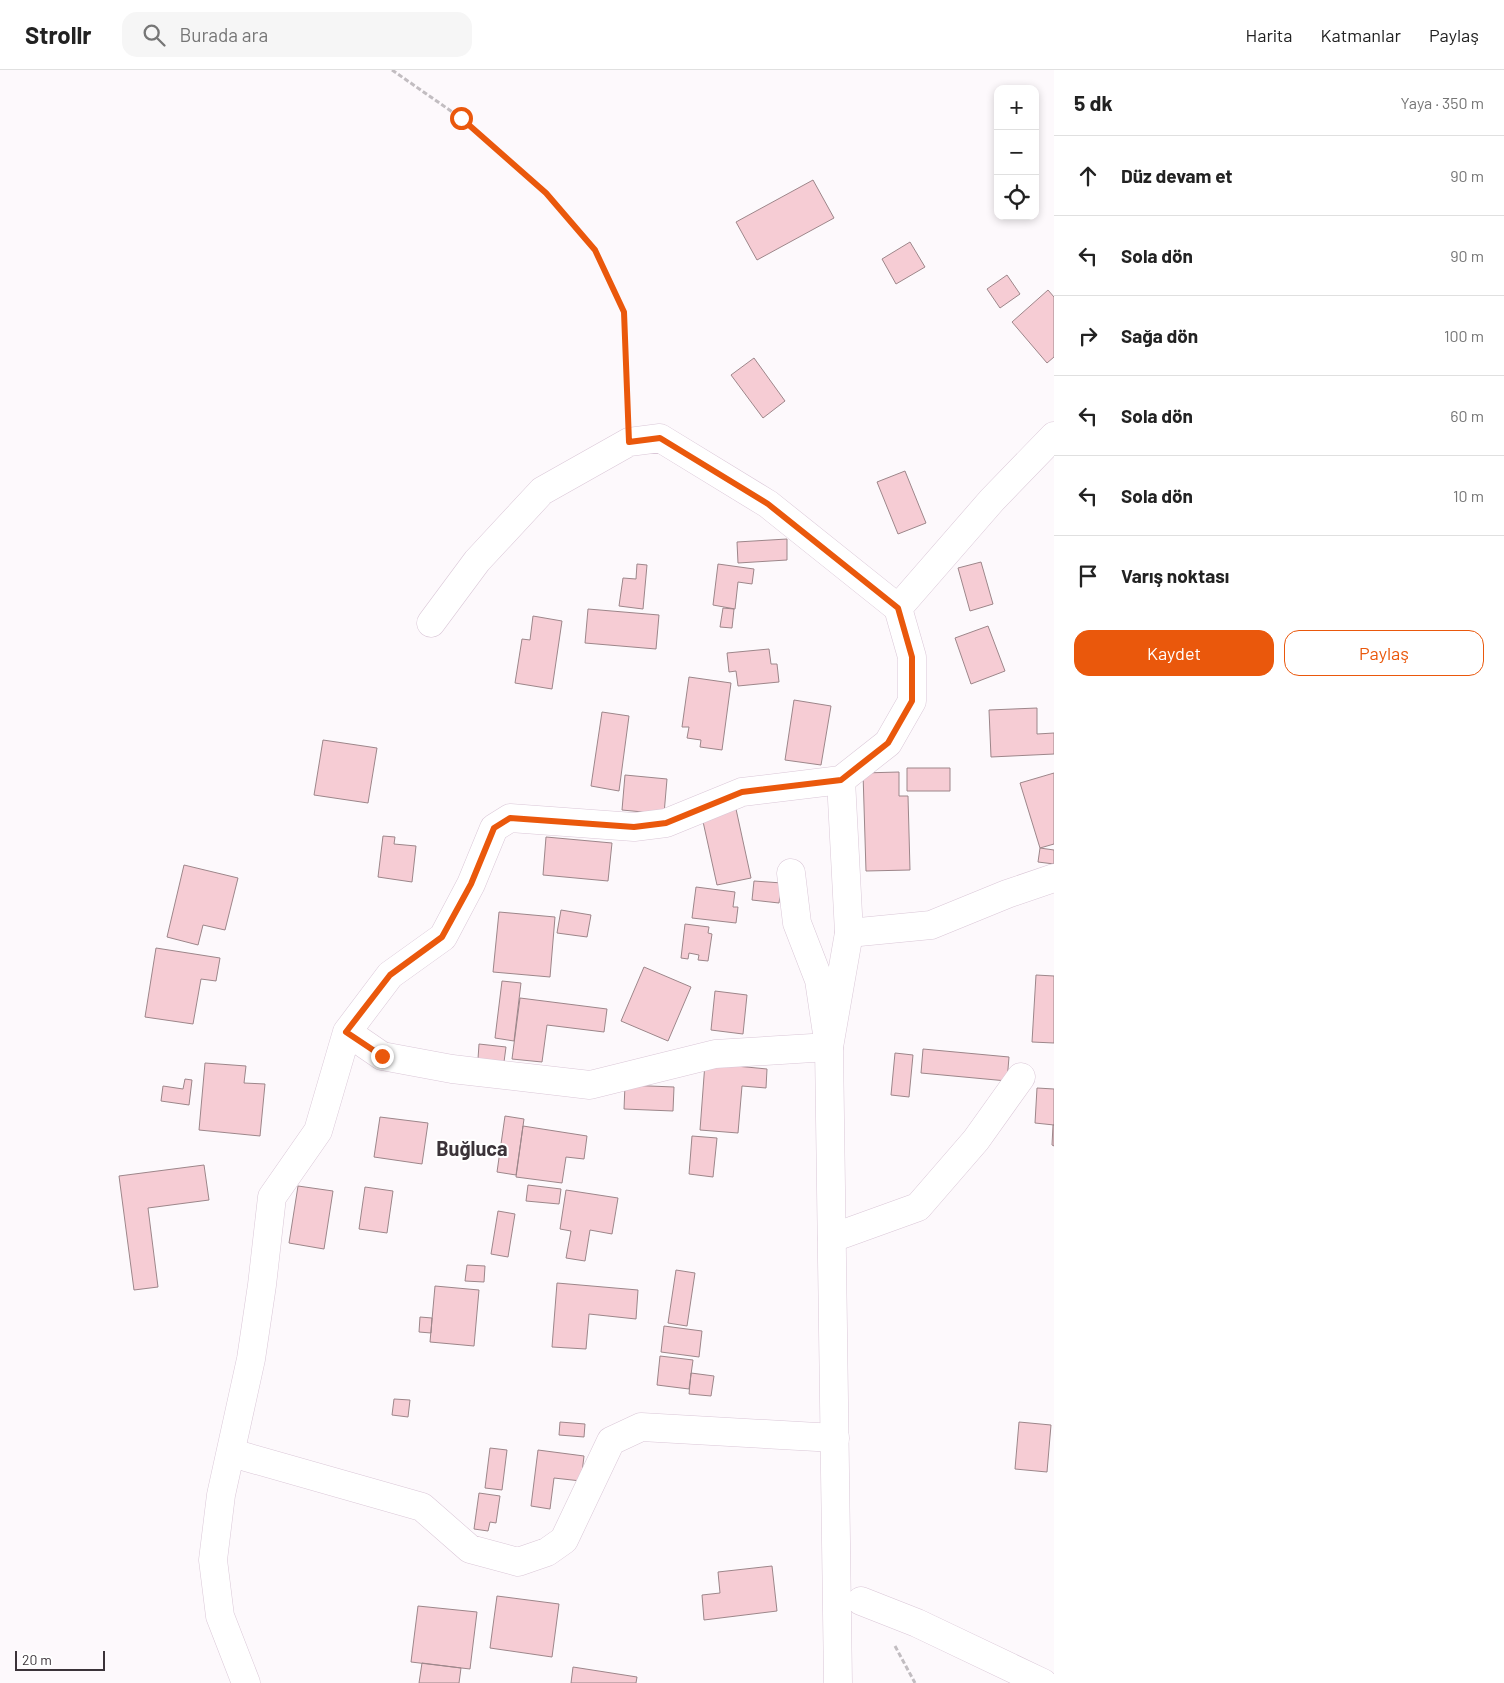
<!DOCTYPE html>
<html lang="tr">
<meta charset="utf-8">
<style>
body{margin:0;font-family:Barlow,sans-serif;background:#f6f6f6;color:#222}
.controls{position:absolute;right:15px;top:15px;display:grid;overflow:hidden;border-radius:10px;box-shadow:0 2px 8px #0003}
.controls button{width:45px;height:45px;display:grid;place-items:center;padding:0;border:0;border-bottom:1px solid #e0e0e0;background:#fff;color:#222;font:25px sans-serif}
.scale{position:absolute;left:15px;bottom:12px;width:90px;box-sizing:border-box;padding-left:5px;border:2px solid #3b3339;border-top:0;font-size:14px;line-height:18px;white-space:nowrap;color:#3b3339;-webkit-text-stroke:4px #fff;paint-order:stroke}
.stop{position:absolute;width:15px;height:15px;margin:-11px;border:4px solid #ea580c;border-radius:50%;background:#fff}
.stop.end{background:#ea580c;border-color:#fff;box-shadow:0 1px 5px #0008}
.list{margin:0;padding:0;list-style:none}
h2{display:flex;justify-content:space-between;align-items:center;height:65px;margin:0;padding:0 20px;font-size:21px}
h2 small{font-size:16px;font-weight:400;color:#767676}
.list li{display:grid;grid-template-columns:32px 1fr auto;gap:15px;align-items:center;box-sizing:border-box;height:80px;padding:0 20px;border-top:1px solid #e0e0e0}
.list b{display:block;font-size:19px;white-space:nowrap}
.list em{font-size:16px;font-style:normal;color:#767676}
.actions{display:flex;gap:10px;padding:15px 20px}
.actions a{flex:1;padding:11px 0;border:1px solid #ea580c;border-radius:15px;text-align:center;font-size:18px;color:#ea580c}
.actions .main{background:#ea580c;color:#fff}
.icon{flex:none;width:28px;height:28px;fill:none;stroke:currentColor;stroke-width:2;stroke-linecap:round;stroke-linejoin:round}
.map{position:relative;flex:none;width:1054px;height:1613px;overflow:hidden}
header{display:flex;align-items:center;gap:30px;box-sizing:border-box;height:70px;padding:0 25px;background:#fff;border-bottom:1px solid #e0e0e0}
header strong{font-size:24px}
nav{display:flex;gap:28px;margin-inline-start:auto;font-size:18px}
.search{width:350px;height:45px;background:#f6f6f6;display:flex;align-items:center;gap:12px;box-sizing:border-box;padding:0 18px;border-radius:15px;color:#767676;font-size:19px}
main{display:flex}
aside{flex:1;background:#fff}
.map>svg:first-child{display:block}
.building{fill:#f6ccd4;stroke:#9d868a}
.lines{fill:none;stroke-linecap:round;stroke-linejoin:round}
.minor-casing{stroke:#dac7d7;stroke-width:29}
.tertiary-casing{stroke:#dac7d7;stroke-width:29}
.path{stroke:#c2bdc1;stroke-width:3;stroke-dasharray:5 2.5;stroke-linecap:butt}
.minor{stroke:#fff;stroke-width:28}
.tertiary{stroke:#fff;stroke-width:28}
.route{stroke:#ea580c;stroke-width:6}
.labels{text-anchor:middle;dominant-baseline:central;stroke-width:4;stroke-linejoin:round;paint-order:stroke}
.quarter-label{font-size:20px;font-weight:bold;fill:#3b3339;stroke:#fff}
</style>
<header>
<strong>Strollr</strong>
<div class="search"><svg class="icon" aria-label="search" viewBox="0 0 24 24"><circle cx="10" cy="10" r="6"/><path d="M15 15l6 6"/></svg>Burada ara</div>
<nav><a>Harita</a><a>Katmanlar</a><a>Paylaş</a></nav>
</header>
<main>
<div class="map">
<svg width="1054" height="1613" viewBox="0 0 1054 1613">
<rect width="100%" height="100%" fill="#fdf9fc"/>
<!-- building -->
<path class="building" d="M813,110l21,38 -77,42 -21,-38z
M910,172l15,25 -29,17 -14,-25z
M1007,205l13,19 -20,14 -13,-19z
M1048,220l6,7v60l-7,6 -35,-41z
M754,288l31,43 -22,17 -32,-43z
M905,401l21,52 -28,11 -21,-52z
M787,469v21l-49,3 -1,-21z
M981,492l12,42 -23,7 -12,-43z
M637,494l10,1 -4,44 -24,-3 4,-28 13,1z
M718,494l36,5 -2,15 -14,-2 -3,27 -22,-4z
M723,538l11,1 -2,19 -12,-1z
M588,539l71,6 -3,34 -71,-6z
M533,546l29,5 -10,68 -37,-6 7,-44 8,1z
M988,556l17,45 -34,13 -16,-46z
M769,579l2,15h6l2,18 -41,4 -2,-15 -7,1 -2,-19z
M689,607l42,6 -9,67 -22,-3 1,-7 -14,-2 2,-11h-7z
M794,630l37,6 -10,59 -36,-5z
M1037,638v26l17,-1v21l-63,3 -2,-47z
M602,642l27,4 -10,75 -28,-5z
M323,670l54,8 -9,55 -54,-8z
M907,698h43v23h-43z
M899,702v24h9l2,74 -44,1 -3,-98z
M1054,703v71l-14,4 -20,-65z
M625,705l42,4 -3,35 -42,-4z
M736,739l15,69 -34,7 -15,-68z
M383,766l12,1 -1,7 22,2 -4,36 -34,-5z
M546,767l66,6 -4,38 -65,-6z
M1040,778l14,2v14l-16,-2z
M184,795l54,13 -13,52 -22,-5 -5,20 -31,-8z
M754,811l28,2 -3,20 -27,-3z
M696,817l39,5 -2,15h5l-2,16 -44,-5z
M561,840l30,5 -4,22 -30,-4z
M499,842l56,5 -5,60 -57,-5z
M685,854l24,3 -1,6 4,1 -4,27 -10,-1 1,-5 -10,-2 -1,6 -7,-1z
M156,878l64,10 -4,23 -15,-2 -8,45 -48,-7z
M644,897l47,20 -23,54 -47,-20z
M1036,905l18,1v67l-22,-1z
M502,911l19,2 -7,58 -19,-3z
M715,921l32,4 -4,39 -32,-4z
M520,928l87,11 -3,23 -57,-7 -5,37 -30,-3z
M479,974l27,3 -2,15 -26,-3z
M923,979l86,8 -2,24 -86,-8z
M895,983l18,2 -4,42 -18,-2z
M205,993l41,3 -2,17 21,1 -5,52 -61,-6z
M705,993l62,6 -1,19 -24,-2 -4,47 -38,-3z
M185,1009l7,1 -3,25 -28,-4 2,-15 20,3z
M625,1015l49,2 -1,24 -49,-2z
M1037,1018l17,1v36l-19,-2z
M505,1046l19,3 -8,56 -19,-3z
M380,1047l48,6 -6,41 -48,-7z
M1053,1055h1v21l-2,-1z
M523,1056l64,10 -3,23 -18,-2 -4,26 -46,-6z
M692,1066l25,2 -4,39 -24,-3z
M204,1095l5,35 -61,8 10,79 -24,3 -15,-114z
M528,1115l33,4 -2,15 -33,-3z
M298,1116l35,5 -9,58 -35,-6z
M365,1117l28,4 -6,42 -28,-4z
M566,1120l52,8 -6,36 -22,-4 -5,31 -19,-3 5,-27 -11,-2z
M498,1141l17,3 -7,43 -17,-3z
M467,1195l18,1 -1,16 -19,-1z
M676,1200l19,3 -8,53 -19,-3z
M557,1213l81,7 -2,29 -47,-5 -3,35 -34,-2z
M435,1216l44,4 -5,56 -44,-4z
M420,1247l12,1 -1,15 -12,-1z
M664,1256l38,5 -3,26 -38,-5z
M660,1286l33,4 -4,29 -32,-4z
M691,1303l23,3 -3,20 -22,-2z
M394,1329l16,1 -2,17 -16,-2z
M560,1352l25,2 -1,13 -25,-2z
M1019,1352l32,3 -4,47 -32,-3z
M490,1378l17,2 -5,40 -17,-2z
M538,1380l46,6 -3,25 -27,-3 -4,31 -19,-3z
M479,1423l21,3 -4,27 -6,-1 -2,9 -14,-2z
M772,1496l5,45 -73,9 -2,-25 18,-2 -2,-21z
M497,1526l62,8 -7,53 -62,-9z
M418,1536l59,6 -7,57 -59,-7z
M422,1593l39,5 -2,15h-40z
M573,1597l64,10 -1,6h-65z"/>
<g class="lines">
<!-- minor casing -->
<g class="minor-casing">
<path id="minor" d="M431,553l46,-62 65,-70 87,-49 31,-4 108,66 130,104 94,-108 62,-64
M849,863l82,-8 76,-31 47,-16
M347,962l35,24 70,13 138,16 125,-31 114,-7 -10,-67 -22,-57 -6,-50
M832,1168l86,-31 58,-67 45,-63
M232,1383l190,54 48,42 48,13 29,-10 17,-12 47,-99 30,-14 194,11
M861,1531l56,22 126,60
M246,1613l-26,-67 -7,-56 8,-65 30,-136 11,-74 10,-88 46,-66 29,-99 43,-57 53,-38 28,-53 23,-56 16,-10 124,9 32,-4 76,-31 99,-12 47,-37 24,-42v-44l-14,-49"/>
</g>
<!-- tertiary casing -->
<g class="tertiary-casing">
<path id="tertiary" d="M838,1613l-9,-636 20,-114 -8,-153"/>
</g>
<!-- path -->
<path class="path" d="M392,0l69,48 85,75 49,57 29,61 4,102
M895,1576l20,37"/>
<!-- minor -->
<use href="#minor" class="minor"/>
<!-- tertiary -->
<use href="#tertiary" class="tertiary"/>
</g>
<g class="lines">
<!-- route -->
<path class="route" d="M382,986l-36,-24 44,-57 52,-38 29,-53 23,-56 16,-10 124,9 32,-4 76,-31 99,-12 47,-37 24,-42v-44l-14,-49 -130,-104 -108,-66 -31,4 -5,-130 -29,-62 -49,-57 -85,-75"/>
</g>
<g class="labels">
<!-- quarter labels -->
<g class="quarter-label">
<text x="472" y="1078">Buğluca</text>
</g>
</g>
</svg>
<div class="controls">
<button>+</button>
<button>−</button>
<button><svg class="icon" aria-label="locate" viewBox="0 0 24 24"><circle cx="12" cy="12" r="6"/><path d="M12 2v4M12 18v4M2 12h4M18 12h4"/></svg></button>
</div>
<div class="scale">20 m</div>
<div class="stop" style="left:461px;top:48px"></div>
<div class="stop end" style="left:382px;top:986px"></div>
</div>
<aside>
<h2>5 dk<small>Yaya · 350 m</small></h2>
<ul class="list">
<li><svg class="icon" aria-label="ahead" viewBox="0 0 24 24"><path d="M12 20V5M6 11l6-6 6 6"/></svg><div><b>Düz devam et</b></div><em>90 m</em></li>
<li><svg class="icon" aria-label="left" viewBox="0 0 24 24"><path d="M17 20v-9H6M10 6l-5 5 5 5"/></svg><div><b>Sola dön</b></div><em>90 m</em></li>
<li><svg class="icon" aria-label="right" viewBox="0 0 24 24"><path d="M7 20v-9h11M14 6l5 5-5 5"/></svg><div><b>Sağa dön</b></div><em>100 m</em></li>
<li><svg class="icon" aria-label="left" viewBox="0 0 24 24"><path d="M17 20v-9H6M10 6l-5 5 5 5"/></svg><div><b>Sola dön</b></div><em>60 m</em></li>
<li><svg class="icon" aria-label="left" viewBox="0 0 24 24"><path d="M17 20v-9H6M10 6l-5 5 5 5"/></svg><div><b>Sola dön</b></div><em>10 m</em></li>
<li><svg class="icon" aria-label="arrive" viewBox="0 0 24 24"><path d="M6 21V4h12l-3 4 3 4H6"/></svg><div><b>Varış noktası</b></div></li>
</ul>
<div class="actions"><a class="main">Kaydet</a><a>Paylaş</a></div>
</aside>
</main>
